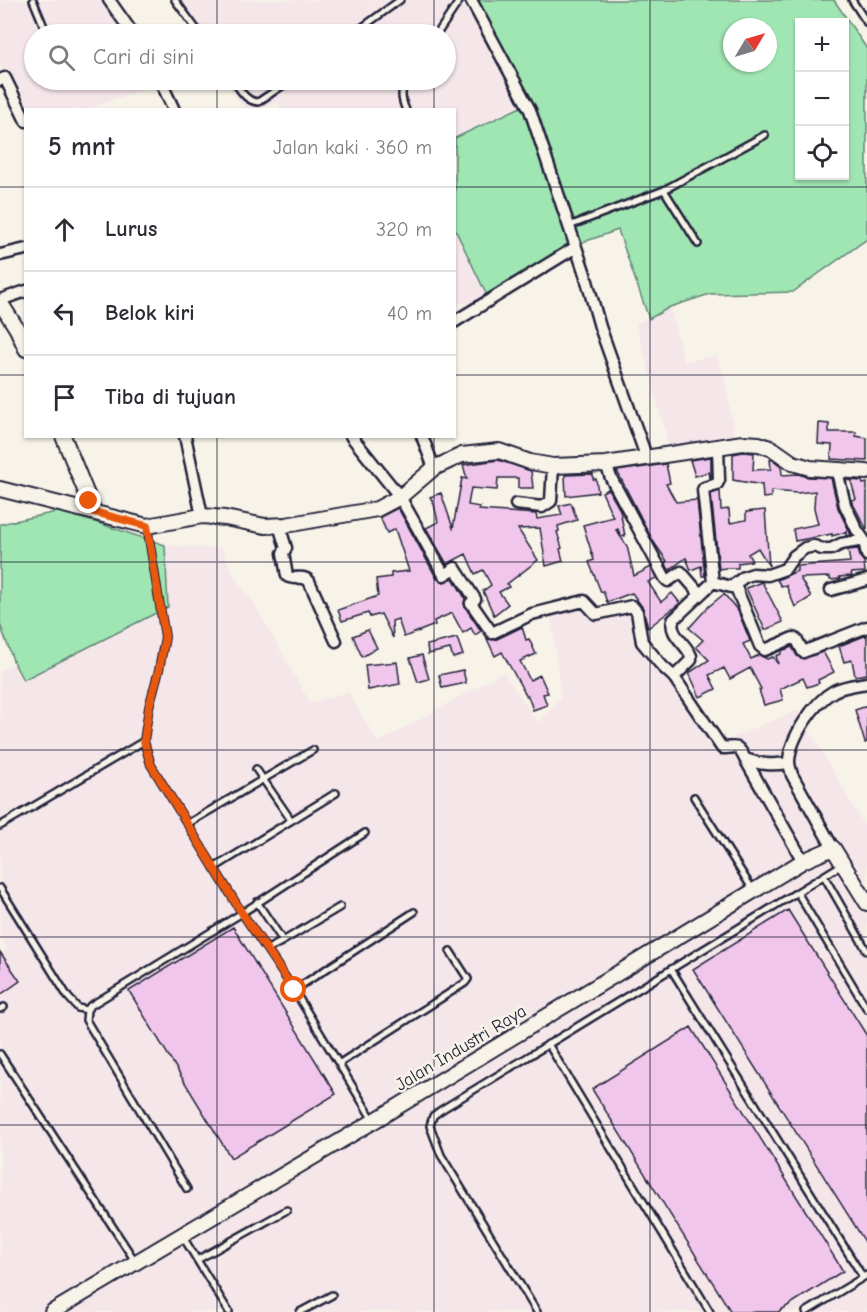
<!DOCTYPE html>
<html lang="id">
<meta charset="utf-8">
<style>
body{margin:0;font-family:"Comic Neue",sans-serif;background:#f7f7f7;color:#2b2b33}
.controls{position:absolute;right:18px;top:18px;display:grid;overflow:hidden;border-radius:0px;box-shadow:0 2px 4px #0004}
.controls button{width:54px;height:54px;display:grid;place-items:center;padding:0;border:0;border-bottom:2px solid #e1e1e2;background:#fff;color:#2b2b33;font:30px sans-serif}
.compass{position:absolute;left:723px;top:18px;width:54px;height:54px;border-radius:50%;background:#fff;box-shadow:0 2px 4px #0004;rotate:52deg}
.stop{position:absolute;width:18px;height:18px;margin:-14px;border:4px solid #ea580c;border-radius:50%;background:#fff}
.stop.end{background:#ea580c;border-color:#fff;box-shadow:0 2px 6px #0008}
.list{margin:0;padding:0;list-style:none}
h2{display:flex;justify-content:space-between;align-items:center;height:78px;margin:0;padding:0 24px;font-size:26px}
h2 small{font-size:20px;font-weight:400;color:#7c7c81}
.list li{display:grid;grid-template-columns:39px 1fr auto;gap:18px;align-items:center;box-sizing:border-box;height:84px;padding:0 24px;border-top:2px solid #e1e1e2}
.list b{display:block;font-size:22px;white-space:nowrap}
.list em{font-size:20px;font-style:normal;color:#7c7c81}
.icon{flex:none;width:33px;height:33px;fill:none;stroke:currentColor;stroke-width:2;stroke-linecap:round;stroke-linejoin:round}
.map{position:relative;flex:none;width:867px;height:1312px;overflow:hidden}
.search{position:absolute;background:#fff;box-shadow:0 2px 4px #0004;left:24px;top:24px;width:432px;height:66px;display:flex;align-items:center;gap:15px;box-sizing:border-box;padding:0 21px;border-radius:33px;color:#7c7c81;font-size:22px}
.panel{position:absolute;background:#fff;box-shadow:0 2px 4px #0004;left:24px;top:108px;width:432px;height:330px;border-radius:0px}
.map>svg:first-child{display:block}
.built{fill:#f5e6ea}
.green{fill:#a0e6b3;stroke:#618477;stroke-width:1.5;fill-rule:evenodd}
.building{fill:#f1c6ed;stroke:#22223b;stroke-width:1.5}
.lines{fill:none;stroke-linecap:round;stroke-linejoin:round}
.lane-casing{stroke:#22223b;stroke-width:10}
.street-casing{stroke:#22223b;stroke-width:15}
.secondary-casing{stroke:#22223b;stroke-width:18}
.lane{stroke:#f7f3e8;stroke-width:5}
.street{stroke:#f7f3e8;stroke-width:10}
.secondary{stroke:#f7f3e8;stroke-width:14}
.route{stroke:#ea580c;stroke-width:8}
.grid{fill:none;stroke:#22223b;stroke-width:1.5;stroke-opacity:0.55}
.labels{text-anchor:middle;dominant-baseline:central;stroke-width:5;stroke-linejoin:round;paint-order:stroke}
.street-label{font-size:18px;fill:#22223b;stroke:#f7f3e8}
</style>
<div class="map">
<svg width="867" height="1312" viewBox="0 0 867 1312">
<rect width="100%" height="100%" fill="#f7f3e8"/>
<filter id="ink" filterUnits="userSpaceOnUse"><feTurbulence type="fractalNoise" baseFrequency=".0167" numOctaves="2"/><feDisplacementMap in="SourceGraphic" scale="12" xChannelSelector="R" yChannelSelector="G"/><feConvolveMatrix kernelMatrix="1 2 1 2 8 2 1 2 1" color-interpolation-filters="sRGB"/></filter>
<g filter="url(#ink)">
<!-- built -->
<path class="built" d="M0,0h108l25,34h-99v46h101l5,10 -52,19 -62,1 -1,13 -25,-58z
M169,0h300l56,105 -70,33 -1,-28h-172l-4,-7 -18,6h-16l-20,-29h222v-46h-252z
M455,229l35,73 -35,2z
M670,307l14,55 32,-7 8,20 11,61 -65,14 -34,-126z
M165,545l57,4 12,27 20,27 56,100 38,-11 30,51 125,-71 36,52 22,-27 -11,-87 33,-10 10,15 41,-9 6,34 79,103 79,-33 69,120v482h-867v-357l8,-6 -8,-12v-266l14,-8 9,17 145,-73z"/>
<!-- green -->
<path class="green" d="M469,0h365l33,49v190l-74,53 -83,2 -40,13 -21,12 -31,-89 -46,16 -82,56 -35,-73v-91l70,-33zM800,22h44v154h-44zM732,27h36v36h-36z
M61,511l104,34 3,62 -145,73 -9,-17 -14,-39v-100z"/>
<!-- building -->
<path class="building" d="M819,423l10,1v8h27v4l11,2v23l-36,-2 1,-14 -14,-1z
M743,452l11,1 -1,17 18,-1 -1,-9h3l8,6 1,9 16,-1 10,3 23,1 7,30 13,27 -5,1v-4l-14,4v-2l-37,7 -2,-12 25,-5 -4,-16 1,-17 -18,2 -26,-2v6l-8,1 -1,-13 -29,-5v-26z
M711,457v21h-1l-1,-6 -14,4 -5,-16z
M498,460l33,11 2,17h-15v-10h-20l-1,12 -26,-2 -3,17 12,2 -1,3 57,4 1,5 25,-4 -3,-9 12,-3 6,17 -19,6 1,5 -2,1 5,16 -2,1 3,12 -17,5 -6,-38 -22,1 20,31 -31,24 2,3 -10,5 9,12 -14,11 -11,-24 8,-6 -8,-15 -8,4 -9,-20 -19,10 -21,-36 12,-6 -4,-18 -4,-7 11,-4 12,35 9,-50 5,1 -4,-14z
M666,464l4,19 -4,1 10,18 21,-2 8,76h-3l-1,-10 -10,4 -5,-12 -17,12 -4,-8 2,-1 -14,-20 -36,-70z
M593,474v5h3l2,13 -32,4 -1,-21z
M847,480l15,1 1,3 4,-1v47l-15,-28 -1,-2 5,-1 -5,-18z
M608,489l12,21 5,26 -4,1 -3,-8 -2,1 11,16 7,30 17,-9 5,11 -8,4 13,20 11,-9 8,10 -32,25 -5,-20 -11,-15 -25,9 -4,-11 -2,1 -12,-30 5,-2 -11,-35 30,-8 -11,-25z
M720,491l1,19 8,-1 1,14 16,-3v-8l19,-2 4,56 -11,-18 -10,6 4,7 -14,2v5h-12l-7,1 -8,-75z
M398,508l39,71 7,3 9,-4 12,20 -1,6 1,3 16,24 -6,4 -4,-7 -8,5 -11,-20 -18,8 1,4 -31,12 -6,-18 -6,2 1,17 -12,-24 -11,3 -2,-4 -26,8 -4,-11 40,-14 -2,-17 15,-2v-4l18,-2 -14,-42 -8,4 -7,-16z
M858,549l2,8 4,5 1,10 -14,1 1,3 -13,1 1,2 -10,1v-3l-30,1 11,19 -16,10 -9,-22 -5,1 -4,-6 20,-9v-5l53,-4 -2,-12z
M762,582l21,40 -18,8 -19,-42z
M724,594l14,17 12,30 -7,3 8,15 8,-4 8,4 6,-2 5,7 -2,-8 5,-2v-3l11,-4 5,9 5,3 21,-7 11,20 -16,8 1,3 -12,4 -4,-9 -23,11 3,11 -19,5 -5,-15 2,-1 -11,-21 -20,11 -6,-11 -15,7 7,14 -16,8 -11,-24 20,-13 -13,-13 7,-7 -14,-12 19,-21z
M522,627l4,13 3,-1 7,15 -16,7 10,19 10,-5 8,18 -5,1 4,11 -14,5 -5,-14 -1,1 -25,-45 -7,4 -8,-17 8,1z
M368,630l9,18 -15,9 -9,-21z
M867,635v39l-12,2 -3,-16 -8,2 -5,-16z
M457,638l6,17 -10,3 -3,-9 -22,5 -1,-9z
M422,655l7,24 -11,3 -8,-24z
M397,662l3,22 -32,6 -3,-25z
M463,670l3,13 -24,5 -3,-13z
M867,706v36l-2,1 -10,-33z
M788,910l79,126v209l-174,-276z
M233,927l103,167 -105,64 -102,-167z
M0,952l20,29 -20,14z
M691,1027l152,244 -65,41h-47l-139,-223z"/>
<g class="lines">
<!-- lane casing -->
<g class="lane-casing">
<path id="lane" d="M33,0l14,34
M175,0l25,34
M852,0l15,23
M353,34l47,-34
M437,34l23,-34
M233,80c7,9 12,21 25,22l33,-22
M406,110c-5,-11 -6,-20 1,-30
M664,190l34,54
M569,226l95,-36 101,-55
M147,526l18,111 -6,33 -10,37 -5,34 7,24 91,148 52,77 79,130
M256,769l35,51
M694,797l59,93
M187,824l126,-74
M0,826l144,-85
M214,868l122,-75
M824,876l43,75
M0,888l68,109 10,11 9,2
M797,892l70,117
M257,902l26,39 57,-34
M268,949l15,-8
M671,969l192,308
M294,990l120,-78
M0,1009l4,-2
M548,1044l162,268
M0,1054l135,207
M340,1063l125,-80 3,-4 -18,-28
M187,1189l-101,-169 1,-10 3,-4 152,-93 123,-80
M183,1237l46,75
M197,1260l90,-50
M300,1312l32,-17
M537,1312l-96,-157 -11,-29 3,-10 8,-6 402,-246
M806,1312l61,-37"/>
</g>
<!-- street casing -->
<g class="street-casing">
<path id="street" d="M109,0l24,34
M471,0l59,110 55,164 15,53 47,132
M0,80l5,-2 21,43
M160,80l14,30
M0,255l26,-6
M0,300l26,-9
M454,322l122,-75
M185,436l17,80
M351,436l49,61 44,78 11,-7 20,31 -4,4 21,30 40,-19 52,-13 12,13 36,-8 5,6 5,30 20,24 12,11 48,71c15,0 15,-5 23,11 15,6 28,6 44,4
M422,436l12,32
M606,464l5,14 54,100 3,3 13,-9 19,22
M837,471l8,34 12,25 7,10 3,15
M516,504l26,3 9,-6 2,-35
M279,525l7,23 -3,5 4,23c7,5 15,-2 22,5l27,60
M713,582l-10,-92 1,-2 13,-4 2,-4 -1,-34
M735,585l25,61 5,4 28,-12 4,2 6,12 64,-25
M831,590l36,-10
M674,677l17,-17v-4c-5,-13 -22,-21 -18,-36l40,-38 18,5 13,-10 9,-3 15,1 17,-6 9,-13 11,-8 9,-2 8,3h9l10,-5 23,-4
M745,759l58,102
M833,848l-41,-73c-1,-4 -3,-9 -3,-14 1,-23 25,-59 45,-70 10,-5 22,-6 33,-8"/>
</g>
<!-- secondary casing -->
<g class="secondary-casing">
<path id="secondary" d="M0,302l17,27 9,20
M63,436l31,76
M0,489l147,37 55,-10 23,2 40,8 21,-1 91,-16 23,-12 34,-29 28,-13 37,-4 31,11 23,4 53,-2 137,-21 16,1 14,5 20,14 17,5 57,4
M52,1312l322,-191 429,-260 30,-13 34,55"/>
</g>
<!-- lane -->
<use href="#lane" class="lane"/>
<!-- street -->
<use href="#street" class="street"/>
<!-- secondary -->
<use href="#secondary" class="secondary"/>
</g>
</g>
<g class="lines" filter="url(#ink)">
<!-- route -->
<path class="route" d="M89,501l5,11 53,14 18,111 -6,33 -10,37 -5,34 7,24 91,148 52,77"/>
</g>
<!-- grid -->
<path class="grid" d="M217,0v34M434,0v34M650,0v1312M217,80v30M434,80v30M0,187h26M454,187h413M0,375h26M454,375h413M217,436v876M434,436v876M0,562h867M0,750h867M0,937h867M0,1125h867"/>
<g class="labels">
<!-- street labels -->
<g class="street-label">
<text transform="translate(461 1048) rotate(-31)">Jalan Industri Raya</text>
</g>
</g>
</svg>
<div class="controls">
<button>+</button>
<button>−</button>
<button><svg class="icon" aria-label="locate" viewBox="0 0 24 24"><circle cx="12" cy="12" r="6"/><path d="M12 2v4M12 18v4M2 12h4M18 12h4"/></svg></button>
</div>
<svg class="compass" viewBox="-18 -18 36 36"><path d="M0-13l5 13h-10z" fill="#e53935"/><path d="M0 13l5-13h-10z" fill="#7c7c81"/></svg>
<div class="stop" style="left:294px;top:990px"></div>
<div class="stop end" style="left:89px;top:501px"></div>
<div class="search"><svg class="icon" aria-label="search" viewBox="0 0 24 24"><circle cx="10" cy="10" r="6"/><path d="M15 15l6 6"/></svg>Cari di sini</div>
<section class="panel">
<h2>5 mnt<small>Jalan kaki · 360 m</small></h2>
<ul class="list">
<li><svg class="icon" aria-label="ahead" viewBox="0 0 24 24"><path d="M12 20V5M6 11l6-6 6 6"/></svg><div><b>Lurus</b></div><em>320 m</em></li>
<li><svg class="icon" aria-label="left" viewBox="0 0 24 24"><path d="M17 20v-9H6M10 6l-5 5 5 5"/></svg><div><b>Belok kiri</b></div><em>40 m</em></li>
<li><svg class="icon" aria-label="arrive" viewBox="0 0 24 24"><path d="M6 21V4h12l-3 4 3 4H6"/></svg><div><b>Tiba di tujuan</b></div></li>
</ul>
</section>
</div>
